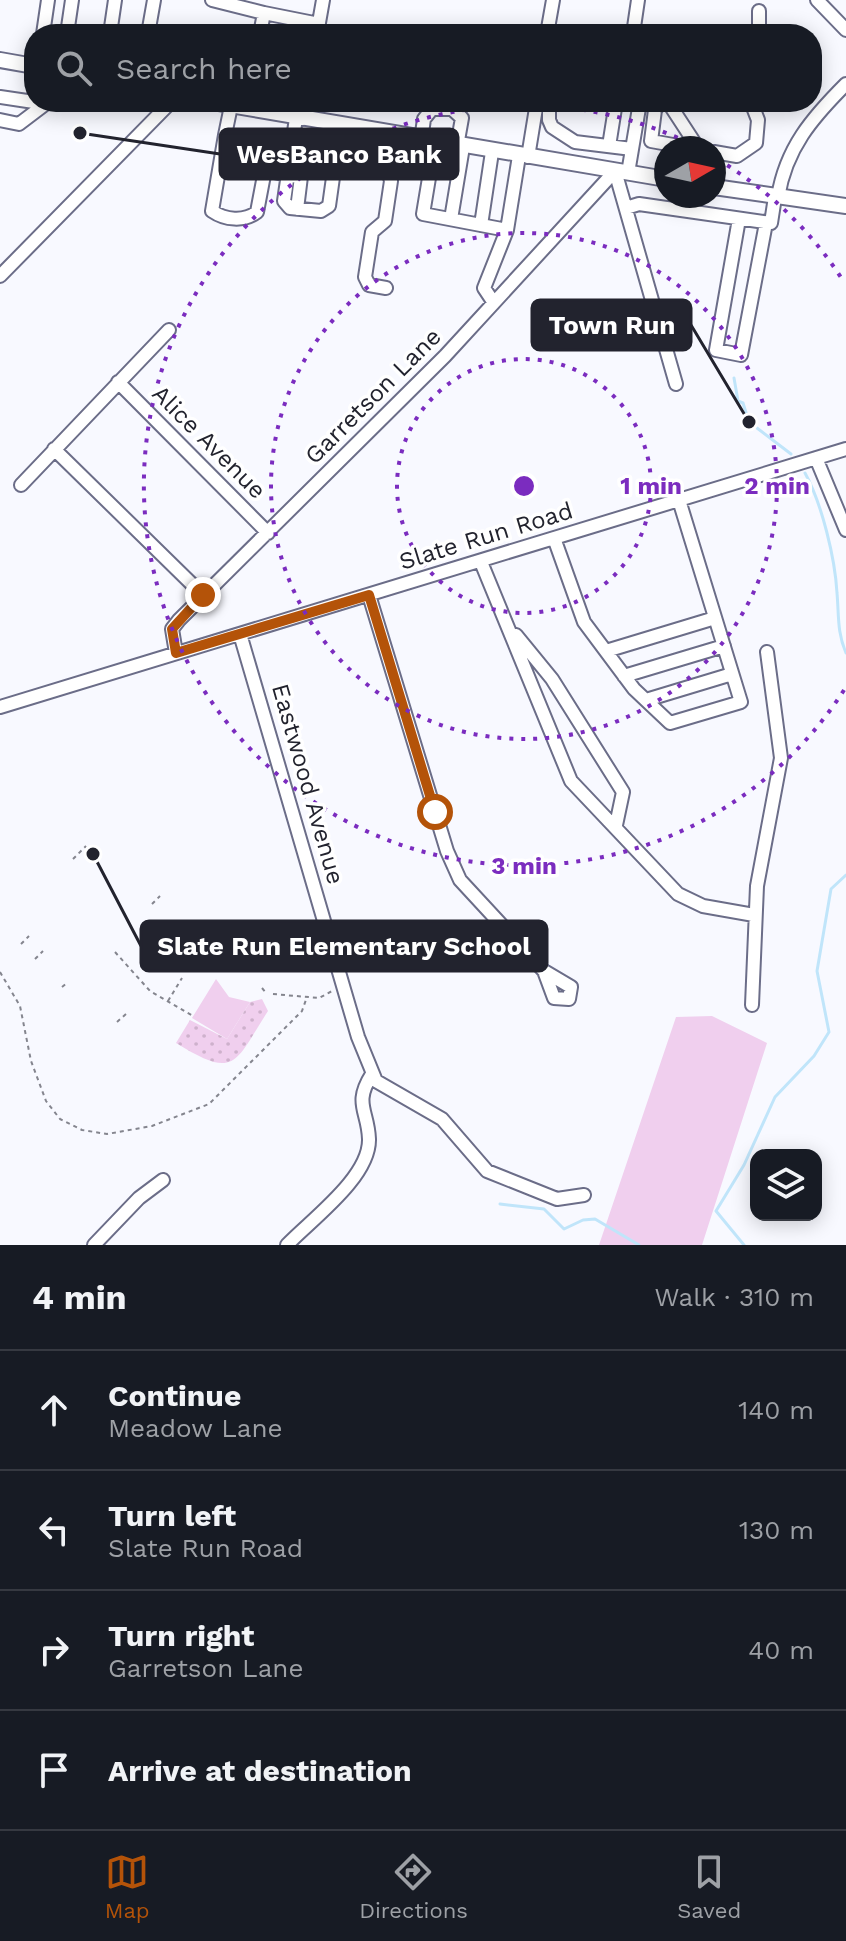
<!DOCTYPE html>
<meta charset="utf-8">
<style>
body{margin:0;font-family:"Work Sans",sans-serif;background:#242831;color:#f1f3f6}
.controls{position:absolute;right:24px;bottom:24px;display:grid;overflow:hidden;border-radius:16px;box-shadow:0 4px 20px #0003}
.controls button{width:72px;height:72px;display:grid;place-items:center;padding:0;border:0;border-bottom:2px solid #363941;background:#171b24;color:#f1f3f6;font:40px sans-serif}
.compass{position:absolute;left:654px;top:136px;width:72px;height:72px;border-radius:50%;background:#171b24;box-shadow:0 4px 20px #0003;rotate:81deg}
.stop{position:absolute;width:24px;height:24px;margin:-18px;border:6px solid #b45309;border-radius:50%;background:#fff}
.stop.end{background:#b45309;border-color:#fff;box-shadow:0 2px 8px #0008}
.list{margin:0;padding:0;list-style:none}
h2{display:flex;justify-content:space-between;align-items:center;height:104px;margin:0;padding:0 32px;font-size:34px}
h2 small{font-size:26px;font-weight:400;color:#9ea1a6}
.list li{display:grid;grid-template-columns:52px 1fr auto;gap:24px;align-items:center;box-sizing:border-box;height:120px;padding:0 32px;border-top:2px solid #363941}
.list b{display:block;font-size:30px;white-space:nowrap}
.list p{margin:0;font-size:26px;white-space:nowrap;color:#9ea1a6}
.list em{font-size:26px;font-style:normal;color:#9ea1a6}
.icon{flex:none;width:44px;height:44px;fill:none;stroke:currentColor;stroke-width:2;stroke-linecap:round;stroke-linejoin:round}
.map{position:relative;flex:none;width:846px;height:1245px;overflow:hidden}
.search{position:absolute;background:#171b24;box-shadow:0 4px 20px #0003;left:24px;right:24px;top:24px;height:88px;display:flex;align-items:center;gap:20px;box-sizing:border-box;padding:0 28px;border-radius:32px;color:#9ea1a6;font-size:30px}
.sheet{height:584px;background:#171b24}
nav{display:flex;justify-content:space-around;align-items:center;box-sizing:border-box;height:112px;border-top:2px solid #363941;background:#171b24;font-size:22px;color:#9ea1a6}
nav a{display:grid;justify-items:center;gap:4px}
nav .on{color:#b45309}
.map>svg:first-child{display:block}
.green{fill:#f0cfee}
.park{fill:url(#park-dots)}
.lines{fill:none;stroke-linecap:round;stroke-linejoin:round}
.stream{stroke:#c0e5fa;stroke-width:3}
.minor-casing{stroke:#6b6d88;stroke-width:16}
.major-casing{stroke:#6b6d88;stroke-width:18}
.path{stroke:#84858e;stroke-width:2;stroke-dasharray:4 4;stroke-linecap:butt}
.minor{stroke:#fff;stroke-width:12}
.major{stroke:#fff;stroke-width:14}
.route{stroke:#b45309;stroke-width:10}
.ring{fill:none;stroke:#7b2cbf;stroke-width:4;stroke-dasharray:4 8}
.labels{text-anchor:middle;dominant-baseline:central;stroke-width:7;stroke-linejoin:round;paint-order:stroke}
.street-label{font-size:24px;fill:#22232e;stroke:#fff}
.centre{fill:#7b2cbf;stroke:#fff;stroke-width:4}
.ring-label{font-size:24px;text-anchor:middle;font-weight:bold;fill:#7b2cbf;stroke:#fff;stroke-width:7;stroke-linejoin:round;paint-order:stroke}
.leader{fill:none;stroke:#22232e;stroke-width:3}
.callout-dot{fill:#22232e;stroke:#fff;stroke-width:3}
.callout{fill:#22232e;stroke:#22232e;stroke-width:3}
.callout-label{font-size:26px;text-anchor:middle;font-weight:bold;fill:#fff}
</style>
<div class="map">
<svg width="846" height="1245" viewBox="0 0 846 1245">
<defs>
<pattern id="park-dots" width="8" height="8" patternUnits="userSpaceOnUse" patternTransform="scale(2)"><rect width="8" height="8" fill="#f0cfee"/><path d="M2 2h.1M6 6h.1" fill="none" stroke="#ceb1cc" stroke-width="1.8" stroke-linecap="round"/></pattern>
</defs>
<rect width="100%" height="100%" fill="#f8f9ff"/>
<!-- green -->
<path class="green" d="M216,979l13,18 21,5 -23,37 -35,-21z
M712,1016l55,27 -65,202h-103l77,-228z"/>
<!-- park -->
<path class="park" d="M262,999l6,12c-34,53 -32,69 -92,32l14,-23 37,19 23,-37z"/>
<g class="lines">
<!-- stream -->
<path class="stream" d="M734,378l4,23 5,2 6,19 42,32
M805,473c17,31 30,85 32,120 2,23 0,39 9,60
M500,1204l44,5 20,20 19,-9 12,-1 44,26
M744,1245l-28,-34 28,-46 31,-68 39,-41 15,-24 -12,-61 14,-82 15,-14"/>
<!-- minor casing -->
<g class="minor-casing">
<path id="minor" d="M212,0l52,13
M817,0l29,30
M43,34l5,-34
M67,34l5,-34
M110,34l5,-34
M148,34l6,-34
M260,34l4,-21 55,11
M317,34l6,-34
M547,34l6,-34
M573,34h11
M633,34l5,-34
M759,34v-23
M0,97l34,5
M549,102v18l3,7 23,15 57,7
M661,102l-6,8 -4,31 39,7
M668,102l30,46
M296,118l-12,83 6,7 31,3 8,-5 8,-57 -4,-8 3,-15
M302,119l3,-17
M0,120l19,4 29,-22
M225,135l6,-29
M421,140l3,-21 8,-10h20l10,9 -5,28
M435,142l-12,72 84,16 -23,58 10,15
M292,145l-67,-10 -13,76c13,9 32,11 45,1l8,-42 36,8
M609,146l7,-44
M714,152l23,4 19,-13 2,-23 -7,-18
M528,157l9,-55
M615,171l61,213
M628,173l12,-71
M778,197c8,-49 34,-79 68,-113
M626,208l13,-4 132,19 4,-26
M297,209l8,-65 12,-6 16,3
M451,219l12,-72
M739,219l-23,131 25,5 25,-132
M481,225l11,-73
M507,230l12,-74
M0,276l171,-174
M386,288l-17,-3 -4,-8 7,-45 13,-11 6,-40 -7,-24 3,-23
M118,382l150,151
M54,449l149,146
M816,458l30,72
M21,485l148,-155
M554,538l30,84 50,67 36,34 71,-21 -62,-202
M481,562l90,219 107,113 25,12 51,9
M369,595l78,256 13,29 84,91
M240,634l118,403 18,44 66,38 45,52 70,28 27,-4
M516,635l36,44 71,113 -7,33
M606,651l109,-33
M176,653l-4,-24 7,-9 266,-264 170,-185
M624,676l100,-30
M646,700l86,-26
M0,707l846,-258
M544,971l27,16 -2,12 -15,-1z
M752,1005l5,-119 24,-128 -14,-106
M94,1245l45,-47 24,-18
M287,1245c25,-26 83,-68 82,-106 -1,-29 -16,-35 3,-65"/>
</g>
<!-- major casing -->
<g class="major-casing">
<path id="major" d="M0,60l34,6
M212,102l454,77
M714,187l132,19"/>
</g>
<!-- path -->
<path class="path" d="M73,859l13,-13
M152,904l8,-8
M21,944l8,-8
M115,952l35,39 43,25
M195,957l10,-13
M35,959l8,-8
M0,972l20,34 11,55 15,40 14,18 22,11 25,4 45,-8 57,-22 93,-93 5,-14
M62,987l6,-5
M262,988l5,6
M273,994l46,4 15,-8
M168,1001l14,-23
M117,1022l9,-8"/>
<!-- minor -->
<use href="#minor" class="minor"/>
<!-- major -->
<use href="#major" class="major"/>
</g>
<g class="lines">
<!-- route -->
<path class="route" d="M203,595l-31,34 4,24 193,-58 66,217"/>
</g>
<!-- distance rings -->
<g class="ring">
<circle cx="524" cy="486" r="127"/>
<circle cx="524" cy="486" r="253"/>
<path d="M844 690A380 380 0 1 1 697 147M717 159A380 380 0 0 1 844 282"/>
</g>
<g class="labels">
<!-- street labels -->
<g class="street-label">
<text transform="translate(373 396) rotate(-45)">Garretson Lane</text>
<text transform="translate(209 442) rotate(45)">Alice Avenue</text>
<text transform="translate(486 536) rotate(-17)">Slate Run Road</text>
<text transform="translate(308 784) rotate(74)">Eastwood Avenue</text>
</g>
</g>
<circle cx="524" cy="486" r="12" class="centre"/>
<g class="ring-label">
<text x="651" y="494">1 min</text>
<text x="777" y="494">2 min</text>
<text x="524" y="874">3 min</text>
</g>
<!-- callouts -->
<path class="leader" d="M80 133L220 154M749 422L691 325M93 854L141 946"/>
<g class="callout-dot">
<circle cx="80" cy="133" r="8"/>
<circle cx="749" cy="422" r="8"/>
<circle cx="93" cy="854" r="8"/>
</g>
<g class="callout">
<rect x="220" y="129" width="238" height="50" rx="8"/>
<rect x="532" y="300" width="159" height="50" rx="8"/>
<rect x="141" y="921" width="406" height="50" rx="8"/>
</g>
<g class="callout-label">
<text x="339" y="163">WesBanco Bank</text>
<text x="612" y="334">Town Run</text>
<text x="344" y="955">Slate Run Elementary School</text>
</g>
</svg>
<div class="controls">
<button><svg class="icon" aria-label="layers" viewBox="0 0 24 24"><path d="M12 4l9 5-9 5-9-5zM3 14l9 5 9-5"/></svg></button>
</div>
<svg class="compass" viewBox="-18 -18 36 36"><path d="M0-13l5 13h-10z" fill="#e53935"/><path d="M0 13l5-13h-10z" fill="#9ea1a6"/></svg>
<div class="stop" style="left:435px;top:812px"></div>
<div class="stop end" style="left:203px;top:595px"></div>
<div class="search"><svg class="icon" aria-label="search" viewBox="0 0 24 24"><circle cx="10" cy="10" r="6"/><path d="M15 15l6 6"/></svg>Search here</div>
</div>
<section class="sheet">
<h2>4 min<small>Walk · 310 m</small></h2>
<ul class="list">
<li><svg class="icon" aria-label="ahead" viewBox="0 0 24 24"><path d="M12 20V5M6 11l6-6 6 6"/></svg><div><b>Continue</b><p>Meadow Lane</p></div><em>140 m</em></li>
<li><svg class="icon" aria-label="left" viewBox="0 0 24 24"><path d="M17 20v-9H6M10 6l-5 5 5 5"/></svg><div><b>Turn left</b><p>Slate Run Road</p></div><em>130 m</em></li>
<li><svg class="icon" aria-label="right" viewBox="0 0 24 24"><path d="M7 20v-9h11M14 6l5 5-5 5"/></svg><div><b>Turn right</b><p>Garretson Lane</p></div><em>40 m</em></li>
<li><svg class="icon" aria-label="arrive" viewBox="0 0 24 24"><path d="M6 21V4h12l-3 4 3 4H6"/></svg><div><b>Arrive at destination</b></div></li>
</ul>
</section>
<nav>
<a class="on"><svg class="icon" aria-label="map" viewBox="0 0 24 24"><path d="M3 6l6-2 6 2 6-2v14l-6 2-6-2-6 2zM9 4v14M15 6v14"/></svg>Map</a>
<a><svg class="icon" aria-label="directions" viewBox="0 0 24 24"><path d="M12 3l9 9-9 9-9-9zM9 14v-3h6M13 9l2 2-2 2"/></svg>Directions</a>
<a><svg class="icon" aria-label="saved" viewBox="0 0 24 24"><path d="M7 4h10v16l-5-4-5 4z"/></svg>Saved</a>
</nav>
